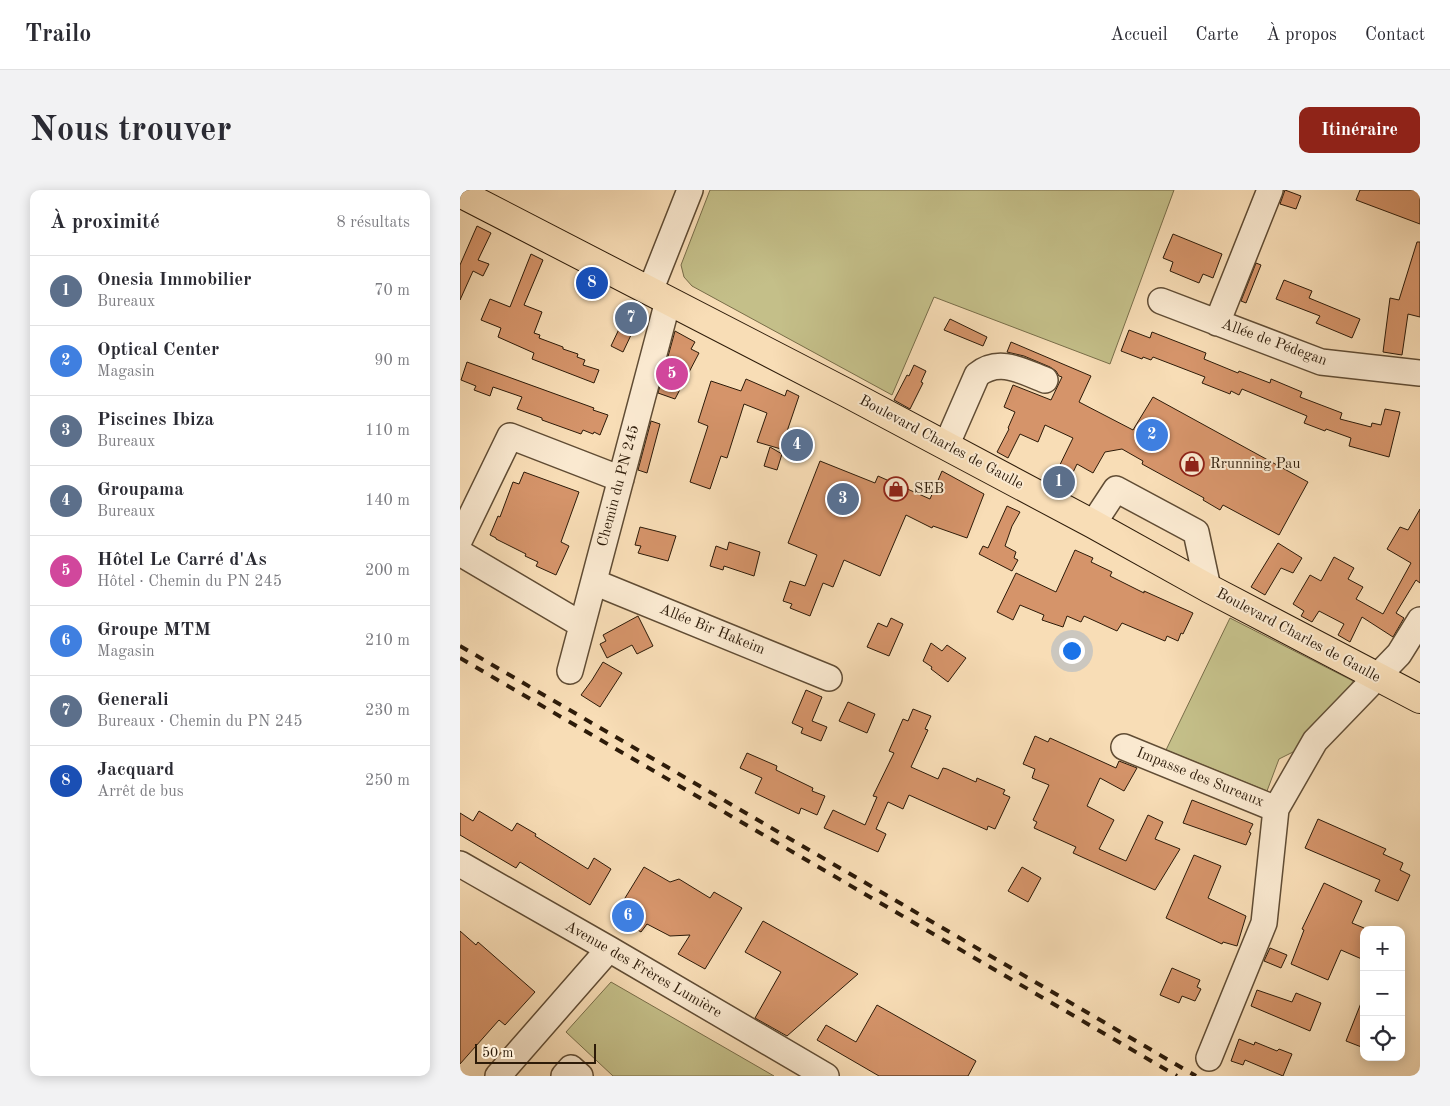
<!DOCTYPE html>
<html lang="fr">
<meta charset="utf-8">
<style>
body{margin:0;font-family:"Old Standard TT",serif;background:#f2f2f3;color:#2b2b33}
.controls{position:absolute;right:15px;bottom:15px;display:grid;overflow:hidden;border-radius:10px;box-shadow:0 2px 12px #0003}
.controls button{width:45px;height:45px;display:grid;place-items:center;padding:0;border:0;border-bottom:1px solid #e1e1e2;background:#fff;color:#2b2b33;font:25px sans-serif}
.scale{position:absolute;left:15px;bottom:12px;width:121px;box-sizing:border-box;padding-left:5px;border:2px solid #2d1b09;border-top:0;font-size:14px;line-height:18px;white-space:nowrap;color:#2d1b09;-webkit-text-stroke:4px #fae9d0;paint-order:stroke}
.you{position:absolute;left:611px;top:460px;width:18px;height:18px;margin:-12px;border:4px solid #fff;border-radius:50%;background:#1a73e8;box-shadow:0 0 0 8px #1a73e833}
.badge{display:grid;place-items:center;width:32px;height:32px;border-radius:50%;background:#8f2418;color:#fff;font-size:16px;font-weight:700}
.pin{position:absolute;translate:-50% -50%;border:2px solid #fff;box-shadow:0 1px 5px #0006}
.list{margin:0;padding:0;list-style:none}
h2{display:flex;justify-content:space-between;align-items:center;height:65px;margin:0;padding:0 20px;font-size:21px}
h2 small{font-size:16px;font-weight:400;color:#7c7c81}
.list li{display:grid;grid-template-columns:32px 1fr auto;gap:15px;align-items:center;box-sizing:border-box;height:70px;padding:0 20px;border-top:1px solid #e1e1e2}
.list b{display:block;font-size:19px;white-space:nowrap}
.list p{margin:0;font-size:16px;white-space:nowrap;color:#7c7c81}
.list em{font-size:16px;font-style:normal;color:#7c7c81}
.icon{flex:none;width:28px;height:28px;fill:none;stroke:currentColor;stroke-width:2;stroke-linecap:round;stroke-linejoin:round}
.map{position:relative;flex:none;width:960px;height:886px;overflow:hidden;border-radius:10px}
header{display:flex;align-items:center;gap:30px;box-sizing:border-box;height:70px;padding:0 25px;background:#fff;border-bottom:1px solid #e1e1e2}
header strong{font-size:24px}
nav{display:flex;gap:28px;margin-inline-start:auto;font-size:18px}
.intro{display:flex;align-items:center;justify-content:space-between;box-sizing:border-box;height:120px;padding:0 30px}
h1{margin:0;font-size:35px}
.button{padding:12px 22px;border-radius:10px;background:#8f2418;color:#fff;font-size:18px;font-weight:700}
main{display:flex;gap:30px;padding:0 30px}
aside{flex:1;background:#fff;border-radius:10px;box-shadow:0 2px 12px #0003}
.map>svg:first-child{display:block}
.green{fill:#c4bf89;stroke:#786d49}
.building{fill:#d5946a;stroke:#2d1b09}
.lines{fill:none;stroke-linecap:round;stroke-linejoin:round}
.minor-casing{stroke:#604c34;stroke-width:28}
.major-casing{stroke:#2d1b09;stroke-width:30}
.minor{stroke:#fae9d0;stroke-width:25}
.major{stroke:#f8ddb6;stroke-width:28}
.rail{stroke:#2d1b09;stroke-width:4;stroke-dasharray:9 9;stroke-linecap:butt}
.labels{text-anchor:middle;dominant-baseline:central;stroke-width:4;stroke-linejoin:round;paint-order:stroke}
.street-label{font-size:15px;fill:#2d1b09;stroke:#fae9d0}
.poi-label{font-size:15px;fill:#2d1b09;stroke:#fae9d0;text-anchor:start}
</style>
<header>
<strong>Trailo</strong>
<nav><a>Accueil</a><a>Carte</a><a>À propos</a><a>Contact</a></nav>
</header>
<div class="intro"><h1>Nous trouver</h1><a class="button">Itinéraire</a></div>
<main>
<aside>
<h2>À proximité<small>8 résultats</small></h2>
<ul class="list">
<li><span class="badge" style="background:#5c6f8a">1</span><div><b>Onesia Immobilier</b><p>Bureaux</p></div><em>70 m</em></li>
<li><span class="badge" style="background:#3f7fe0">2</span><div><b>Optical Center</b><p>Magasin</p></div><em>90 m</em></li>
<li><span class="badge" style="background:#5c6f8a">3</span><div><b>Piscines Ibiza</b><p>Bureaux</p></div><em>110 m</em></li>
<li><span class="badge" style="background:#5c6f8a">4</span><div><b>Groupama</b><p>Bureaux</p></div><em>140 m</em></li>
<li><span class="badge" style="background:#d1479c">5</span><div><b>Hôtel Le Carré d'As</b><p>Hôtel · Chemin du PN 245</p></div><em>200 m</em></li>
<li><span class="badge" style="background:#3f7fe0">6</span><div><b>Groupe MTM</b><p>Magasin</p></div><em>210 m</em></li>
<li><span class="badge" style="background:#5c6f8a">7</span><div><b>Generali</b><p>Bureaux · Chemin du PN 245</p></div><em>230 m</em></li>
<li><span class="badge" style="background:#1a4fb4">8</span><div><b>Jacquard</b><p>Arrêt de bus</p></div><em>250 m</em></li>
</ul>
</aside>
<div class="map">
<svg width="960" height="886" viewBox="0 0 960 886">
<rect width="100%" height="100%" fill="#f8ddb6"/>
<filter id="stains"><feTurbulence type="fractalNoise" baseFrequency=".004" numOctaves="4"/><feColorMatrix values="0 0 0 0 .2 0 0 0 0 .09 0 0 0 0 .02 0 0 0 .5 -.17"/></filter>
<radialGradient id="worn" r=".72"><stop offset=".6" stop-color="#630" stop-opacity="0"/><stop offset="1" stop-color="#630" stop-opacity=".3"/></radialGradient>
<!-- green -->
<path class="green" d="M250,0h464l-64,174 -176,-67 -42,98 -200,-109 -8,-9 -3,-12z
M770,428l123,63 -9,19 -41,47 -24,12 -12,32 -101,-41z
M151,792l163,94h-161l-47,-44z"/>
<!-- building -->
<path class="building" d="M825,0l16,6 -5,13 -16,-5z
M900,0h60v34l-64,-24z
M17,36l14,7 -13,27 11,4 -6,12 -10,-5 -13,29v-35z
M713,44l49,20 -9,24 -10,-4 -4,9 -29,-12 3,-9 -10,-4z
M957,52h3v75l-12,-3 -6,41 -19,-3 7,-54 9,2z
M71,64l12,6 -19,45 18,7 -8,21 6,2 -1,3 24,9v2l15,5 -1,3 8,3 -2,5 16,5 -5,13 -62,-24 2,-6 -36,-16 3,-9 -20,-8 9,-21 20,8z
M796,73l5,2 -15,38 -5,-2z
M824,90l28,11 -3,7 51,21 -8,19 -36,-15 4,-7 -44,-17z
M168,120l12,6 -17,36 -12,-6z
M490,129l37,18 -4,9 -39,-16z
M669,140l21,8 2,-6 54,21 -2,6 34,14 1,-2 31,12 1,-4 31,13 -2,5 42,16 -2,6 31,8 1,-4 9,2 4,-16 15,3 -11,45 -40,-11 2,-8 -25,-9 -1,2 -21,-8 3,-7 -65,-27 -3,6 -8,-4 -1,3 -28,-11 3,-6 -52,-20 -2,3 -8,-3 -1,2 -21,-8z
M215,141l20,11 -4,7 8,4 -24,46 -17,-6z
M551,152l80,34 -12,26 54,28 20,-33 155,85 -29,53 -56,-30 -3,5 -17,-10 1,-2 -62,-34 1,-3 -21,-12 -17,3 -12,21 -16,-9 -11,23 -13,-8 20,-41 -28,-13 -7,17 -18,-8 -12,24 -11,-6 12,-23 -1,-1 7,-16 -11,-5 9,-22 38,15 11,-23 -3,-1 -3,-5 -6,-4 -26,-11 -17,-4z
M7,172l127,46 -1,2 15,5 -8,20 -6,-3 -1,2 -10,-4 -2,4 -39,-14v-2l-25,-9 5,-12 -29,-10 -3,9 -16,-6 2,-4 -15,-6z
M454,175l12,6 -5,11 2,1 -13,26 -16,-9 13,-25 2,1z
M286,189l39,17 2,-6 12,6 -18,53 -24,-7 10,-29 -23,-9 -17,54 -6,-2 -11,33 -20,-7 18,-56 -10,-4 13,-41 30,10z
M191,231l9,3 -13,49 -9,-3z
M310,257l12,7 -5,16 -13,-4z
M360,271l55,22 3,-7 52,23 12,-28 42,23 -17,44 -34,-12 -1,2 -26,-13 -26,61 -36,-16 -11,27 -10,-4 -13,33 -20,-8 2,-4 -9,-3 7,-20 15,5 12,-31 -29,-12z
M64,282l55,20 -18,50 8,4 -13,29 -20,-9 2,-4 -13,-6 1,-2 -30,-15v-1l-6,-3 8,-19 2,1 13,-35 6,2z
M547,316l13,6 -8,14 -7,20 11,6 -2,6 4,2 -6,11 -33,-17 4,-8 5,2z
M960,319v74l-4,-3 -20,33 8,5 -11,19 -31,-20 -12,25 -12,-7 6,-11 -25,-13 -7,11 -11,-6 3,-5 -11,-7 17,-29 11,6 13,-24 20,11 -6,11 15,8 -7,12 27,15 28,-51 -24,-14 13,-22 8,3z
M180,337l36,9 -8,25 -30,-8 3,-7 -6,-1z
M269,352l31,10 -6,24 -30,-10 -1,4 -13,-4 6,-20 11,4z
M818,353l24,15 -9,15 -12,-5 -16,27 -14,-8z
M615,360l18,8 -2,4 21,10 -2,4 34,17v-2l49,22 -10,21 -2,-1 -3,8 -11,-5 -2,5 -43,-18 -5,8 -33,-15 -3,6 -14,-6 -4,11 -21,-7 2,-5 -24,-10 -7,15 -16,-8 19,-39 40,19z
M178,426l15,30 -16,8 -5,-9 -25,13 -7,-14 6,-3 -3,-6z
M431,428l12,6 -14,32 -22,-9 11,-24 9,4z
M471,453l11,8 5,-6 19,13 -18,24 -17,-13 1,-2 -9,-6z
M143,472l19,11 -22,34 -19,-12 11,-15z
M346,500l16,7 -10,24 15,6 -6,14 -20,-8 2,-5 -11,-5z
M388,512l27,12 -8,19 -28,-12z
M453,519l18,7 -6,13 3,1 -17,37 27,12 5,-11 4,1 29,13 1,-4 28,12 -2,4 7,3 -15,32 -7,-3 -1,4 -78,-35 -6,14 -15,-7 -12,27 10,5 -8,18 -54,-24 9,-18 32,15 12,-28 -4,-1 21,-43 -5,-2 14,-32 5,2z
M575,546l13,6 2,-4 66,30 3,-7 18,7 -13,23 -24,-13 -13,28 27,14 -15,29 27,12 22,-46 15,7 -8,17 25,10 -25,41 -82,-37 3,-6 -42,-19 3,-6 -4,-2 16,-35 -17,-7 3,-9 -12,-5z
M287,563l30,13 -1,4 37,18 -1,3 13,5 -8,19 -16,-7 -2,6 -44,-21 7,-15 -22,-10z
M732,610l61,24 -4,8 2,1 -5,12 -63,-22z
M19,621l33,20 5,-8 19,11 -1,2 53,33 6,-11 17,11 -21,36 -70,-43 -4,6 -56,-33v-22l13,8z
M858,629l68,30 -3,5 20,9 -3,7 10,5 -12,26 -23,-10 5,-11 -75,-32z
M734,665l27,11 -13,32 38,18 -9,30 -14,-4 -1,2 -56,-26z
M184,677l26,15 9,-3 31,19 4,-6 28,16 -37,61 -27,-15 12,-19 -20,1 -23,-12 -6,8 -27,-16z
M562,677l19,11 -13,24 -20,-11z
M864,693l38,18 -10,22 12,5v32l-23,-10 -13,30 -37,-16 13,-34 -2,-1z
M303,731l95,53 -71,62 -32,-18 26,-46 -36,-20z
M0,741l16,14 2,-3 57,50 -30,33 -6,-5 -39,44z
M810,758l17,7 -6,13 -17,-7z
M712,778l28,12 -3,7 4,2 -6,12 -13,-5 -3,7 -19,-8z
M797,800l35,12 4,-9 25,10 -11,28 -59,-25z
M903,808h1v50l-18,-7z
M417,815l99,56 -8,15h-89l-62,-36 9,-15 30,17z
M779,849l15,6 1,-3 22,9 2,-2 13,5 -9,22 -38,-16 -2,5 -12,-4z"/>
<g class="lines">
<!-- minor casing -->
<g class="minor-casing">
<path id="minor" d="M190,101l40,-101
M701,111l160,61 99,11
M757,133l53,-133
M486,256l31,-71c22,-18 45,-4 68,5
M633,334l23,-35 80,43 12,56
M0,349l50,-103 111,43
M0,363l122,72
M134,392l235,96
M110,481l98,-370
M664,557l152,62
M0,674l149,85 217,127
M749,868l55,-135 12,-114 39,-68 84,-87 21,-34
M38,886l111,-127
M104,886l7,-8 9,8"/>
</g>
<!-- major casing -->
<g class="major-casing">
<path id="major" d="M0,3l387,200 246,131 115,64 212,111"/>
</g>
<!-- minor -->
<use href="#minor" class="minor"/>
<!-- major -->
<use href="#major" class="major"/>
<!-- rail -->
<path class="rail" d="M0,456l736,430
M0,468l717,418"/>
</g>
<!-- icons -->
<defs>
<g id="shop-ring" transform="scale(1.25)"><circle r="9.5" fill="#fae9d0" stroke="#8f2418" stroke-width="1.5"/><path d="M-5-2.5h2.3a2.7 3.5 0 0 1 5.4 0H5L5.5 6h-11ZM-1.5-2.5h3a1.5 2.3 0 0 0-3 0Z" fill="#8f2418"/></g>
</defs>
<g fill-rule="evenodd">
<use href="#shop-ring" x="732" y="274"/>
<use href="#shop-ring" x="436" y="299"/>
</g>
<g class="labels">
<!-- street labels -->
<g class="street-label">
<text transform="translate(814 153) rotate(20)">Allée de Pédegan</text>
<text transform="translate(481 253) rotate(28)">Boulevard Charles de Gaulle</text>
<text transform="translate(159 296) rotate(-75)">Chemin du PN 245</text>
<text transform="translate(252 440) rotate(22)">Allée Bir Hakeim</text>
<text transform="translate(838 446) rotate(28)">Boulevard Charles de Gaulle</text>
<text transform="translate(740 588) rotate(22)">Impasse des Sureaux</text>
<text transform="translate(183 780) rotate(30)">Avenue des Frères Lumière</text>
</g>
<!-- poi labels -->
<g class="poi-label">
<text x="750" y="274">Rrunning Pau</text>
<text x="454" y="299">SEB</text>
</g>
</g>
<rect width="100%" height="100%" filter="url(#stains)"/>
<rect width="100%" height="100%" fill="url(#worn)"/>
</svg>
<div class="controls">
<button>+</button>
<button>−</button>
<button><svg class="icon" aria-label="locate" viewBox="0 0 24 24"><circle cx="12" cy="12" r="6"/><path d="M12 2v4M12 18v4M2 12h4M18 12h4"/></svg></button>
</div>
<div class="scale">50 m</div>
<div class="you"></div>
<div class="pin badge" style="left:599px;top:292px;background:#5c6f8a">1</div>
<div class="pin badge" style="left:692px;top:245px;background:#3f7fe0">2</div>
<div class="pin badge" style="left:383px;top:309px;background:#5c6f8a">3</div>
<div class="pin badge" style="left:337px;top:255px;background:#5c6f8a">4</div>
<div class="pin badge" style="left:212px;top:184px;background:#d1479c">5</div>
<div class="pin badge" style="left:168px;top:726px;background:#3f7fe0">6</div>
<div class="pin badge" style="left:171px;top:128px;background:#5c6f8a">7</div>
<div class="pin badge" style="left:132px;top:93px;background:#1a4fb4">8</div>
</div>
</main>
